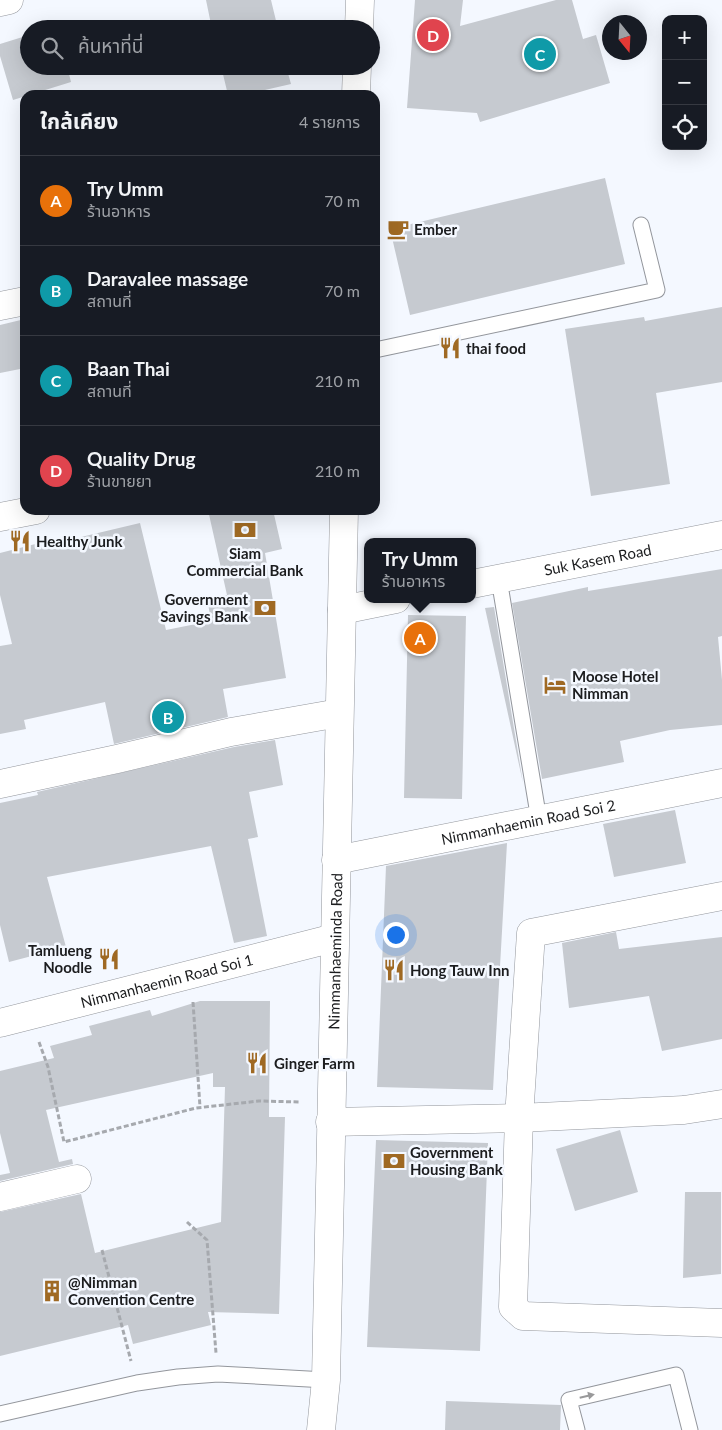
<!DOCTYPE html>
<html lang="th">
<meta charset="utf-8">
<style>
body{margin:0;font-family:Lato,"Noto Sans Thai",sans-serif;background:#242831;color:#f1f3f6}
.controls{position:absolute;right:15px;top:15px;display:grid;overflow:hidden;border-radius:10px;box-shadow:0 5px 20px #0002}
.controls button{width:45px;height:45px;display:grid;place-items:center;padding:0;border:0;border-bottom:1px solid #363941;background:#171b24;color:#f1f3f6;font:25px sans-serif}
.compass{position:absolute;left:602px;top:15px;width:45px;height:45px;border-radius:50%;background:#171b24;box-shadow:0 5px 20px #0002;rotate:162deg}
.you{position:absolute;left:395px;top:934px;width:18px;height:18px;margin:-12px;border:4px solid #fff;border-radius:50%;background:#1a73e8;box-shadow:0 0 0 8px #1a73e833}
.badge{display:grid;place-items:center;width:32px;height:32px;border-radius:50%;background:#d93025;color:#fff;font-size:16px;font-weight:700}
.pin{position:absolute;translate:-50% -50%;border:2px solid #fff;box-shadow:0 1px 5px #0006}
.popup{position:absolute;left:364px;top:538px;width:112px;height:65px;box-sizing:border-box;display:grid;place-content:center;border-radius:10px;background:#171b24;filter:drop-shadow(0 1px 4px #0005);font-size:16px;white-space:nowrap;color:#9ea1a6}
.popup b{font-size:19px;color:#f1f3f6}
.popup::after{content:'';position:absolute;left:50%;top:100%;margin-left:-10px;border:10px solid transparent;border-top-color:#171b24}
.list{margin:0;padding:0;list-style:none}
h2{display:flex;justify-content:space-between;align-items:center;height:65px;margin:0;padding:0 20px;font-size:21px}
h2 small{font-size:16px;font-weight:400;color:#9ea1a6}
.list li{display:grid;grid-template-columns:32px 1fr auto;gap:15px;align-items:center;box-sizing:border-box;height:90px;padding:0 20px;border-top:1px solid #363941}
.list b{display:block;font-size:19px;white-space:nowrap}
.list p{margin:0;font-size:16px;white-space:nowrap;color:#9ea1a6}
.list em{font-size:16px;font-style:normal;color:#9ea1a6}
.icon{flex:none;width:28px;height:28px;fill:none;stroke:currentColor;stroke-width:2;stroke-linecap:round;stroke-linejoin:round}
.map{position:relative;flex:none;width:722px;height:1430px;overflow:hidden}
.search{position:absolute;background:#171b24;box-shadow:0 5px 20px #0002;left:20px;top:20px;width:360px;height:55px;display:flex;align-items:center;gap:12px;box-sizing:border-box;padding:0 18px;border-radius:28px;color:#9ea1a6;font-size:19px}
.panel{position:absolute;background:#171b24;box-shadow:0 5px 20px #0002;left:20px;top:90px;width:360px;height:425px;border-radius:15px}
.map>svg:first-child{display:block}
.building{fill:#c6cad0}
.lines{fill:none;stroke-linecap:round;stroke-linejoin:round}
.lane-casing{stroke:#93969c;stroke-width:17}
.street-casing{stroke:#93969c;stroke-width:29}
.secondary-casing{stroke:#93969c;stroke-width:29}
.path{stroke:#a6a9ae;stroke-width:3;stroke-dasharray:5 2.5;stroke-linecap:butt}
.lane{stroke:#fff;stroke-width:15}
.street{stroke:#fff;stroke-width:28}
.secondary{stroke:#fff;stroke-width:28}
.oneway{fill:#99999a}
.labels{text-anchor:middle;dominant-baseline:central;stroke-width:5;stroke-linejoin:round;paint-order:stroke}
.poi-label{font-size:15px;font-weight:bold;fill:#1c1d1f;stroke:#f4f8ff;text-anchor:start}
.street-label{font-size:15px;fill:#1c1d1f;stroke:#f4f8ff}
</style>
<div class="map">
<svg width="722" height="1430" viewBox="0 0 722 1430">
<rect width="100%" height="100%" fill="#f4f8ff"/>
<!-- building -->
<path class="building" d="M206,0h65l7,29h-66z
M415,0h48l-3,26 96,-26h16l11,39 13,-4 14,48 -130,39 -3,-9 -70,-5z
M29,35v31h38l4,16 -58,18 -13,-44v-12z
M221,66h65l5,18 -48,11h-15z
M605,178l20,86 -215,51 -20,-86z
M722,307v75l-66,11 14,91 -79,12 -26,-167 79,-12 1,4z
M25,319v49l-25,5v-48z
M208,510h65l9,39 -17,4 21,125 -63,11 5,28 -114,27 -9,-42 -81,18 2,9 -26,5v-88l12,-2 -12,-49v-42l59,-15 1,4 80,-19 26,107 45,-9 -4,-23 20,-3z
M722,569v67l-4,1 4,43v45l-52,5 -50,11 4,21 -82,17 -30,-176 76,-16v4z
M494,607l29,176 -38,-175z
M408,615l58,1 -4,183 -58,-1z
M275,740l8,45 -34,7 9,45 -10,2 19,97 -33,7 -23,-97 -164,31 19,70 -57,15 -9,-37v-122l38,-8 -1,-3 197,-45z
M675,810l11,53 -72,14 -11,-53z
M507,843l-14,247 -116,-3 9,-221z
M616,932l3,17 103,-12v102l-60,12 -13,-55 -80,12 -7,-65z
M200,1001h70l-1,116h16l-6,197 -71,-2 3,13 -78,19 -5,-19 -128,31v-144l81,-18 14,59 126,-31 4,-135h-12v-14l-167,37 13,52 13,-3 1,5 -73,17v-6l10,-2 -10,-40v-62l54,-13 -4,-12 42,-11 -3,-9 61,-16 2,6z
M620,1130l18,62 -63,19 -19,-62z
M376,1140l112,3 -8,208 -113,-4z
M685,1192h36v82l-38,4z
M446,1401l115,4 -1,25h-115z"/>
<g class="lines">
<!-- lane casing -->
<g class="lane-casing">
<path id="lane" d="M375,350l282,-60 -16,-65
M499,579l40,241
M0,1414l137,-31 41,-6 40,-3 108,6
M577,1430l-8,-30 107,-25 14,55"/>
</g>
<!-- street casing -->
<g class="street-casing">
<g id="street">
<path d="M0,2l9,-2"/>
<path d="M0,306l25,-5"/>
<path d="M0,517l36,-7"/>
<path id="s1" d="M472,584l250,-49"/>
<path d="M342,610l54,-11"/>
<path d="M0,784l117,-25 114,-27 108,-19"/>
<path id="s2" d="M336,860l386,-77"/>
<path d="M722,896l-191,37 -12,185 -6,189 10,9 199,7"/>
<path id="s3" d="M0,1023l334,-85"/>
<path d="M330,1122l189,-4 165,-8 38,-6"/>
<path d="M0,1197l77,-18"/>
</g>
</g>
<!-- secondary casing -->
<g class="secondary-casing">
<g id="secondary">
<path d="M359,29l1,-29"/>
<path d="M356,95l1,-29"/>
<path id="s4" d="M321,1430l5,-50 18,-870"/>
</g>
</g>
<!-- path -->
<path class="path" d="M193,1002l7,105
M39,1042l9,25 16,75 132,-34 63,-7 41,1
M187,1222l20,18 9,113
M102,1250l29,111"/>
<!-- lane -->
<use href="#lane" class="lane"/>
<!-- street -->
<use href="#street" class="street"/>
<!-- secondary -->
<use href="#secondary" class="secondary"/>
</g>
<!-- one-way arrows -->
<defs><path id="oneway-solid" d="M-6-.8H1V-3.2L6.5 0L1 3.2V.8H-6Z" transform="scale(1.25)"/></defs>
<use class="oneway" href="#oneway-solid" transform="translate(587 1396) rotate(-13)"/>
<!-- icons -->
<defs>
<g id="cafe-bare" transform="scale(1.725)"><path d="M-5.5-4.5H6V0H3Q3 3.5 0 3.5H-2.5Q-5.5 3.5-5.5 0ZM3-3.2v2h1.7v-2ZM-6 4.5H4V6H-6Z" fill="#9f6923" stroke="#f4f8ff" stroke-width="2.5" paint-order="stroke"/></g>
<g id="restaurant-bare" transform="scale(1.725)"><path d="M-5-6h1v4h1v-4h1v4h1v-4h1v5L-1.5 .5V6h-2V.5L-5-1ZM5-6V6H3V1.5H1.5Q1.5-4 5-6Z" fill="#9f6923" stroke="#f4f8ff" stroke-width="2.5" paint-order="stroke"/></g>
<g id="bank-bare" transform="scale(1.725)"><path d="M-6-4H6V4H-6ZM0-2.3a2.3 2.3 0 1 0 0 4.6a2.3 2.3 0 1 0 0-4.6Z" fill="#9f6923" stroke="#f4f8ff" stroke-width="2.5" paint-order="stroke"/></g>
<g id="hotel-bare" transform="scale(1.725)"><path d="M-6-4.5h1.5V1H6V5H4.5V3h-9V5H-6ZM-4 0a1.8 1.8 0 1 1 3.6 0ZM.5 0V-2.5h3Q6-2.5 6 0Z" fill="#9f6923" stroke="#f4f8ff" stroke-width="2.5" paint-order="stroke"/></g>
<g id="building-bare" transform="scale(1.725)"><path d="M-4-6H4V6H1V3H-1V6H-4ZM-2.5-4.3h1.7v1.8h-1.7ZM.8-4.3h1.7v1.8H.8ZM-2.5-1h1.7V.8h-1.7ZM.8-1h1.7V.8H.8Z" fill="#9f6923" stroke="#f4f8ff" stroke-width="2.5" paint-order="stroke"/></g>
</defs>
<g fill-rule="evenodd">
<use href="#cafe-bare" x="398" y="229"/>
<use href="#restaurant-bare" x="450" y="348"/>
<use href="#bank-bare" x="245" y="530"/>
<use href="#restaurant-bare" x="20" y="541"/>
<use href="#bank-bare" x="265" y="608"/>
<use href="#hotel-bare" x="555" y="685"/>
<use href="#restaurant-bare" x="109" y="959"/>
<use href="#restaurant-bare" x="394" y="970"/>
<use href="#restaurant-bare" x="257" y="1063"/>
<use href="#bank-bare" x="394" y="1161"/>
<use href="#building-bare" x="52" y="1291"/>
</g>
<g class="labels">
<!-- poi labels -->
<g class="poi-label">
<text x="414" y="229">Ember</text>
<text x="466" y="348">thai food</text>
<text x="36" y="541">Healthy Junk</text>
<text x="245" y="553" text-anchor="middle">Siam<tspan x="245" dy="17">Commercial Bank</tspan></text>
<text x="248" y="599" text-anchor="end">Government<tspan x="248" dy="17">Savings Bank</tspan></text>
<text x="572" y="676">Moose Hotel<tspan x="572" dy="17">Nimman</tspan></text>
<text x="92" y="950" text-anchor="end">Tamlueng<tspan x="92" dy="17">Noodle</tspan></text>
<text x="410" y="970">Hong Tauw Inn</text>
<text x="274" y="1063">Ginger Farm</text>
<text x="410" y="1152">Government<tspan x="410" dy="17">Housing Bank</tspan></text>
<text x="68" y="1282">@Nimman<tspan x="68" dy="17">Convention Centre</tspan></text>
</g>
<!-- street labels -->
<g class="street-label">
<text stroke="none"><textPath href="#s1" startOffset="128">Suk Kasem Road</textPath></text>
<text stroke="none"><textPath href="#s2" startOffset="196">Nimmanhaemin Road Soi 2</textPath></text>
<text stroke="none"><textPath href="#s4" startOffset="479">Nimmanhaeminda Road</textPath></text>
<text stroke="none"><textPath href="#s3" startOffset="172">Nimmanhaemin Road Soi 1</textPath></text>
</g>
</g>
</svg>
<div class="controls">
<button>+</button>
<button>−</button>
<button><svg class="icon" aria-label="locate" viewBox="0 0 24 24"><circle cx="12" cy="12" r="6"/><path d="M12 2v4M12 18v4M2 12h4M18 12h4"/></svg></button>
</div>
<svg class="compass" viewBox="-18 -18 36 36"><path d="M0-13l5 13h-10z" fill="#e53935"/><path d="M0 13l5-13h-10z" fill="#9ea1a6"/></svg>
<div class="you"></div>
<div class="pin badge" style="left:420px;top:638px;background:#e8710a">A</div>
<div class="popup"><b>Try Umm</b>ร้านอาหาร</div>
<div class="pin badge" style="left:168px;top:717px;background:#0f9aa8">B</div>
<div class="pin badge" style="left:540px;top:54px;background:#0f9aa8">C</div>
<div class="pin badge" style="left:433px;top:35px;background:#e0444e">D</div>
<div class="search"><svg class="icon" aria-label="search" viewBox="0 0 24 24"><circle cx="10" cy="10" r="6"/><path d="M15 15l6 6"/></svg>ค้นหาที่นี่</div>
<section class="panel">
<h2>ใกล้เคียง<small>4 รายการ</small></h2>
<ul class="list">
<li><span class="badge" style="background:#e8710a">A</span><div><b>Try Umm</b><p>ร้านอาหาร</p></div><em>70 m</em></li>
<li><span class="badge" style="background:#0f9aa8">B</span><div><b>Daravalee massage</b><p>สถานที่</p></div><em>70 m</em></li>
<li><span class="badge" style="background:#0f9aa8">C</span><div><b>Baan Thai</b><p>สถานที่</p></div><em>210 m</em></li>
<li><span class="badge" style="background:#e0444e">D</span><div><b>Quality Drug</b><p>ร้านขายยา</p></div><em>210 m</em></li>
</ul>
</section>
</div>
